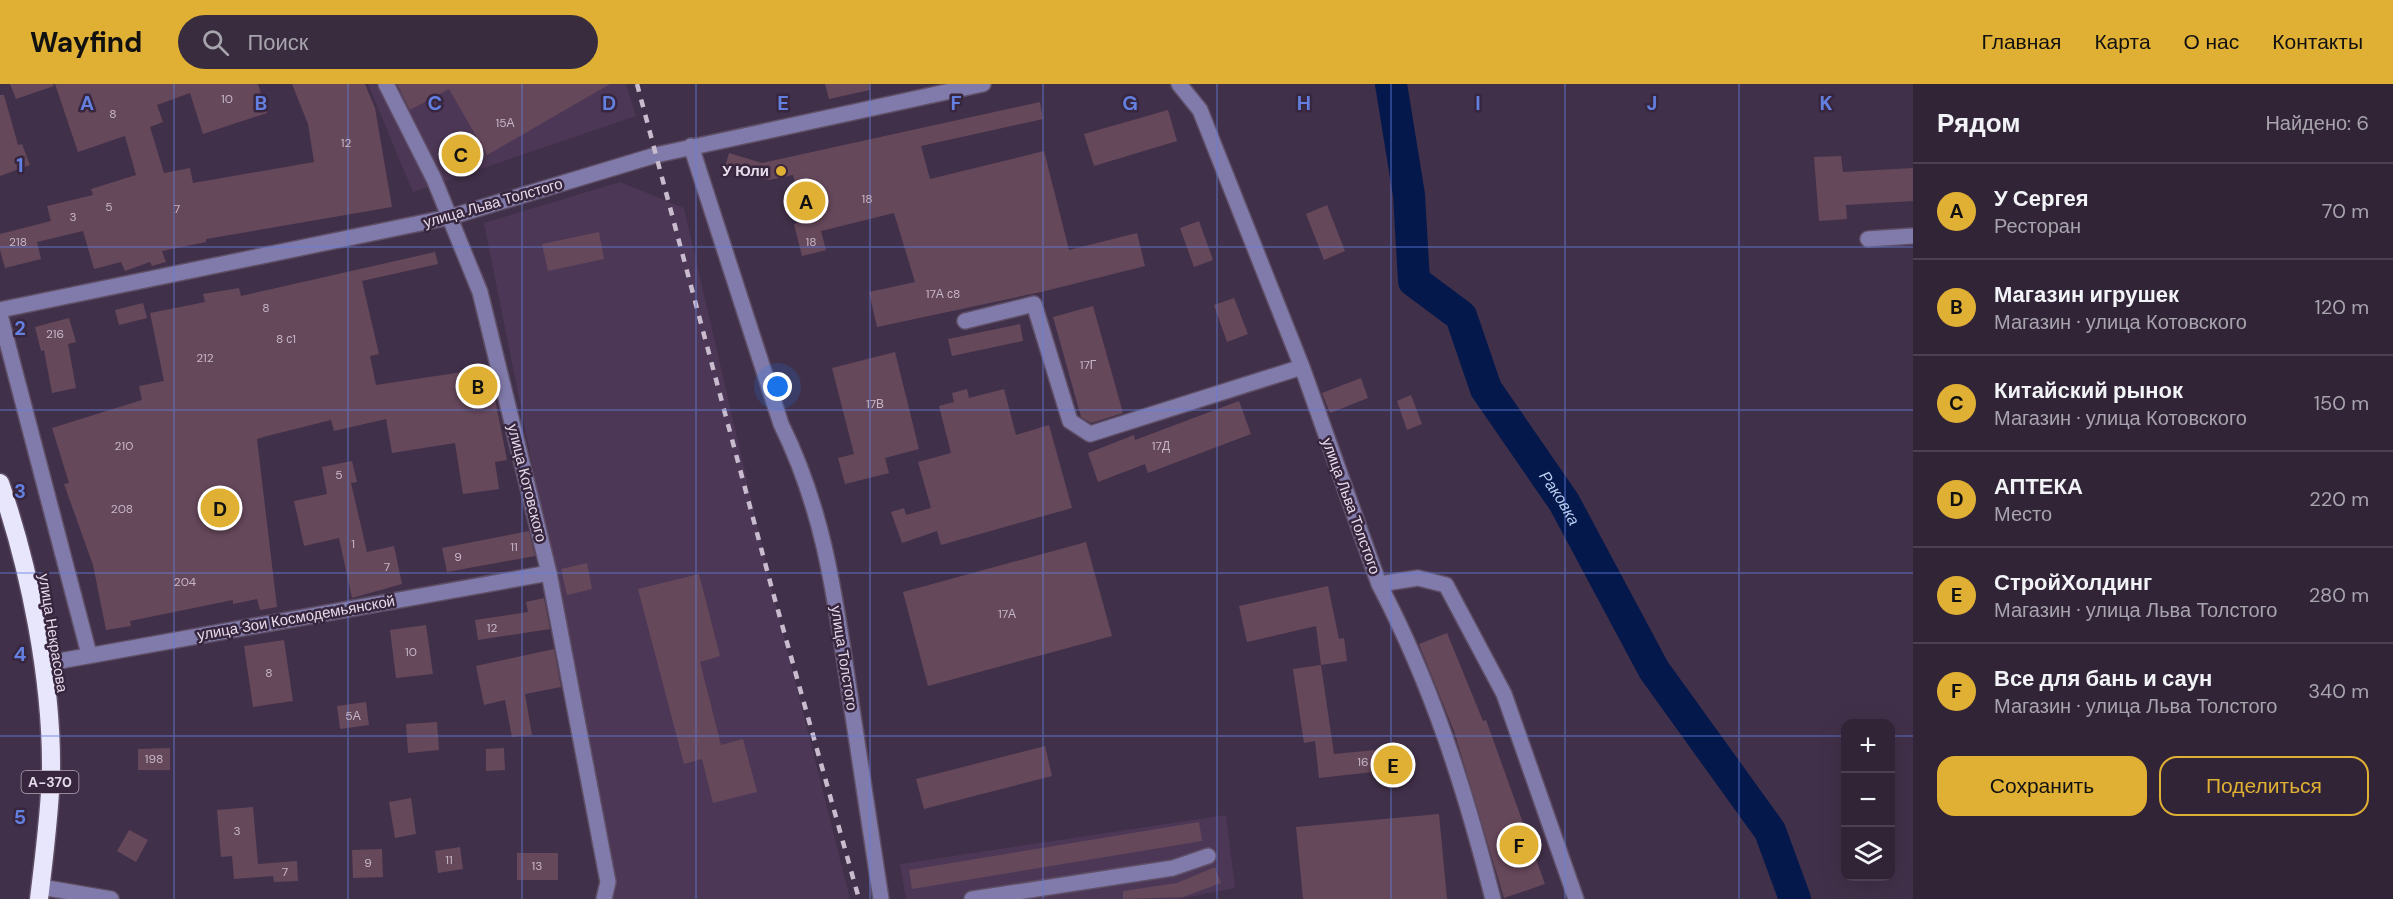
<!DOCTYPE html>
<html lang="ru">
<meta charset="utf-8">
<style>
body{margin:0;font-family:"DM Sans",sans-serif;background:#392c3f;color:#f1f3f6}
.controls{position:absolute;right:18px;bottom:18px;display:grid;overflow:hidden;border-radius:12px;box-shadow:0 6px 24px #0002}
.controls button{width:54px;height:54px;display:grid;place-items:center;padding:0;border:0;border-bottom:2px solid #4c4152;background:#312437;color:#f1f3f6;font:30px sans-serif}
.you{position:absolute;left:778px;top:303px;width:21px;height:21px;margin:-15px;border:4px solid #fff;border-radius:50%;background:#1a73e8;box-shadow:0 0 0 9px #1a73e833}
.badge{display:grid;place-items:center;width:39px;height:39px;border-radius:50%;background:#e0b034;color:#111;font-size:20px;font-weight:700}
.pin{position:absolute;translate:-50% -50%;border:3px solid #fff;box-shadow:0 2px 6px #0006}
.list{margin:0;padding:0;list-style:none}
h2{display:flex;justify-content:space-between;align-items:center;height:78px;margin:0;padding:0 24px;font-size:26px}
h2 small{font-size:20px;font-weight:400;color:#a8a4ad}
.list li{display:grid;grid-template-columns:39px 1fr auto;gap:18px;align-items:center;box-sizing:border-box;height:96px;padding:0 24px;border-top:2px solid #4c4152}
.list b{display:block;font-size:22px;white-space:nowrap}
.list p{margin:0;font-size:20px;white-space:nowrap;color:#a8a4ad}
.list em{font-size:20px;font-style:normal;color:#a8a4ad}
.actions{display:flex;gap:12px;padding:18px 24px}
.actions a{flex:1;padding:14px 0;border:2px solid #e0b034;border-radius:18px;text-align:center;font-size:21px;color:#e0b034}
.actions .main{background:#e0b034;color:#111}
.icon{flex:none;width:33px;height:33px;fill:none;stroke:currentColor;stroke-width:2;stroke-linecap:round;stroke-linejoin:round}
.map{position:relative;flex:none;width:1913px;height:815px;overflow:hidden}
header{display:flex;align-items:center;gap:36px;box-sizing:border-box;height:84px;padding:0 30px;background:#e0b034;color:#111}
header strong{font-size:28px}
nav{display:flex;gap:33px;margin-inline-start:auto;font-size:21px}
.search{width:420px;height:54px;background:#392c3f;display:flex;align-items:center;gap:15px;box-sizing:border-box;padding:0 21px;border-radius:33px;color:#a8a4ad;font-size:22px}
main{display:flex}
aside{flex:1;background:#312437}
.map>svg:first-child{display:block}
.built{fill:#4d3756}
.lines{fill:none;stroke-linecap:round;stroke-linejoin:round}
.river{stroke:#04184c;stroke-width:32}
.building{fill:#66485b}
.minor-casing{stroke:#5f4f66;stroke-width:18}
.highway-casing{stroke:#5f4f66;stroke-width:21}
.minor{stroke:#817bab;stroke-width:15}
.highway{stroke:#e8e6fd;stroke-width:18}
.rail{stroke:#c8bcce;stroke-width:4.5;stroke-dasharray:8 8;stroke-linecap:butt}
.grid{fill:none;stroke:#637fdf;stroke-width:1.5;stroke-opacity:0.55}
.poi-dot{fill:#e0b034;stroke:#37263e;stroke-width:2}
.labels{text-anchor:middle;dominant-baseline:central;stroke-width:5;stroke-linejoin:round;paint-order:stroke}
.number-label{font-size:12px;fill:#c6b6c7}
.shield{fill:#37263e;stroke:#b2a5b7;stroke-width:1.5}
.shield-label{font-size:14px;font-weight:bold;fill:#e6dbeb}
.poi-label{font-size:15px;font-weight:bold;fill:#e6dbeb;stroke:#37263e;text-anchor:end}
.street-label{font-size:15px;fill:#e6dbeb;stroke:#37263e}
.water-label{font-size:16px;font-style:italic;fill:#baccee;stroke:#37263e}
.grid-label{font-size:20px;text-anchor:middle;font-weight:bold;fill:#637fdf;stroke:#37263e;stroke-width:5;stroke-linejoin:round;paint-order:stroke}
</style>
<header>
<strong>Wayfind</strong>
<div class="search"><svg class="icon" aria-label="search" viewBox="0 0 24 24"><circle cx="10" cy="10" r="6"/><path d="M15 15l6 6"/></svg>Поиск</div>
<nav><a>Главная</a><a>Карта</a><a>О нас</a><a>Контакты</a></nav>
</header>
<main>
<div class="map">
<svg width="1913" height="815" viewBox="0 0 1913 815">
<rect width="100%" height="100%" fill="#413049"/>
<!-- built -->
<path class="built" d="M368,0h258l10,32 -223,76z
M620,98l64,26 88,381 78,310h-246l-18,-166 -102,-510z
M1226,731l9,73 -57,11h-272l-6,-35z"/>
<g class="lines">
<!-- river -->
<path class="river" id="s1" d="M1391,0l18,111 5,86 47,35 25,73 78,113 90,168 116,161 25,68"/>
</g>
<!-- building -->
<path class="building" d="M10,0h43l1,2 -38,13z
M55,0h203l9,29 -64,21 -13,-41 -33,12 6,17 -13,5 14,46 26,-5 3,15 121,-21 -6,-38 -16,-40h73l10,24 17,99 -186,32v3l-44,9 4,11 -14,4 -2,-4 -25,9 -4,-9 -27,7 -11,-38 -46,11 4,17 -36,9 -5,-18v-16l51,-13 -4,-15 46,-11 -2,-6 45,-14 -11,-39 -47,16z
M397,0h213l-123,71 -38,-66 -39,21z
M825,0h44l1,6 -41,9z
M0,11h4l14,50 4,-1 8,21 -30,11z
M1040,18l3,17 -122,27 9,33 114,-28 25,99 68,-17 8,33 -104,26 -164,35 -8,-35 46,-10 -21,-69 -73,18 5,19 -24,6 -8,-32 11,-3 -12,-46 -24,5 -44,-13 4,-14 33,10z
M1168,26l9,31 -83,25 -10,-32z
M1841,72l2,16 70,-4v33l-67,4 1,14 -28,2 -5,-64z
M1327,121l18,46 -21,9 -18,-46z
M1199,137l14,39 -19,7 -14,-39z
M599,148l5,27 -56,12 -6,-27z
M435,168l3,12 -76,17 17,73 -9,2 6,29 113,-17 18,92 -12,2 4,27 -36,5 -8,-51 -63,10 -6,-34 -52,12 -3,-11 -64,16 -10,3 20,168 -17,3 -3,-11 -24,5v-4l-103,21 1,5 -25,4 -13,-65 -29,-81 5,-1 -17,-55 90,-28 -3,-14 25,-5 -14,-68 55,-11 -2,-8 36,-6 2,8z
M1234,214l14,36 -21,8 -13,-37z
M143,219l4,15 -28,7 -4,-15z
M1093,222l30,107 -32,10 -10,-6 -28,-100z
M69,234l7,24 -8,2 8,44 -24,5 -8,-43 -3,1 -6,-24z
M1020,240l3,17 -71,15 -4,-17z
M895,268l24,97 -34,9 4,15 -44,11 -7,-26 16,-4 -22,-86z
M1361,294l7,20 -38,15 -8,-20z
M967,305l2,9 35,-9 12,46 33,-10 23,83 -131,37 -4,-14 -35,12 -11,-31 13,-4 2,7 25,-7 -13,-46 33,-9 -12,-47 15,-4 -2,-9z
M1411,311l11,29 -15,6 -10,-29z
M1239,317l12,33 -103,39 -3,-9 -47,18 -10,-29 46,-18 1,5z
M352,377l5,21 -6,1 16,69 27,-6 8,38 -50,14 -13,-60 -35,8 -10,-45 33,-7 -5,-27z
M529,447l6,25 -88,16 -5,-24z
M1086,458l26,94 -184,50 -25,-94z
M587,479l5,26 -25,6 -6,-26z
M699,490l21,82 -20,6 21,83 22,-6 14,53 -44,11 -11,-44 -18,5 -46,-175z
M1328,502l11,53 5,-1 3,23 -26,4 -5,-39 -69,16 -8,-36z
M544,514l6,31 -72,11 -3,-20 53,-8 -2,-10z
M426,541l7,49 -37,4 -6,-48z
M1447,549l36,88 3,-1 59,164 -41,14 -50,-167 -35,-87z
M284,556l9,61 -40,6 -9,-61z
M554,565l7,38 -36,7 7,41 -20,2 -7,-37 -21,5 -8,-39z
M1321,581l13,89 73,-7 2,21 -90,10 -4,-37 -11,2 -11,-74z
M366,618l3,23 -29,4 -3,-23z
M437,638l2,28 -31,3 -2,-29z
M1045,662l7,30 -128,33 -8,-30z
M170,664v22h-32v-21z
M504,664l1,22 -19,1v-22z
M411,714l5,36 -21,4 -6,-36z
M253,723l5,57 39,-3 1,20 -24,1 -1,-6 -39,3 -2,-23 -11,1 -4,-47z
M1439,730l8,85h-144l-7,-72z
M1199,738l3,19 -290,48 -3,-19z
M129,746l19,10 -12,22 -19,-11z
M460,763l3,22 -25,4 -3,-22z
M382,765l1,28 -30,1 -1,-28z
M517,769h41v27h-41z
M1215,783l6,16 -38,14 -60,2v-8l54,-8z"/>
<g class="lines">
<!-- minor casing -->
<g class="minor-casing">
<path id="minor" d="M386,0l48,95 46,113 69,281 59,309 -4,17
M1179,0l21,26 102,257 77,217 39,-6 28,7 58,109 72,205
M691,62l90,278c42,85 53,166 67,259 11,72 22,144 33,216
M1868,155l45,-3
M0,226l450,-93 206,-62 327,-71
M0,231l89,339
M965,237l69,-17 36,117 20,13 212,-67
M1379,500c53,101 86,205 114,315
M43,580l506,-91
M41,803l70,12
M972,815l201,-31 35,-12"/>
</g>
<!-- highway casing -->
<g class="highway-casing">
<path id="highway" d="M0,399c30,86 52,198 51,288 -1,42 -7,86 -12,128"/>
</g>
<!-- minor -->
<use href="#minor" class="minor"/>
<!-- highway -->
<use href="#highway" class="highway"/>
<!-- rail -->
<path class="rail" d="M637,0l135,505 87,310"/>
</g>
<!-- grid -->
<path class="grid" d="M174,0v815M348,0v815M522,0v815M696,0v815M870,0v815M1043,0v815M1217,0v815M1391,0v815M1565,0v815M1739,0v815M0,163h1913M0,326h1913M0,489h1913M0,652h1846M1890,652h23"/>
<!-- markers -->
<circle class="poi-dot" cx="781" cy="87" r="6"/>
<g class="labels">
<!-- number labels -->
<g class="number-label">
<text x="227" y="15">10</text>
<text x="113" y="30">8</text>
<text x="505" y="39">15А</text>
<text x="346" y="59">12</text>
<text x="867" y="115">18</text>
<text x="109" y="123">5</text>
<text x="177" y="125">7</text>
<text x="73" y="133">3</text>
<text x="18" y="158">218</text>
<text x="811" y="158">18</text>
<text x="943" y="210">17А с8</text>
<text x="266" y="224">8</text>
<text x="55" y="250">216</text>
<text x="286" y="255">8 с1</text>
<text x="205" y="274">212</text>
<text x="1088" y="281">17Г</text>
<text x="875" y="320">17В</text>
<text x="124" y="362">210</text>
<text x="1161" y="362">17Д</text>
<text x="339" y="391">5</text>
<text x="122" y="425">208</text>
<text x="353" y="460">1</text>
<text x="514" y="463">11</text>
<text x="458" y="473">9</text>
<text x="387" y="483">7</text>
<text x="185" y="498">204</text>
<text x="1007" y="530">17А</text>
<text x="492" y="544">12</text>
<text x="411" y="568">10</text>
<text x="269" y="589">8</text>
<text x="353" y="632">5А</text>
<text x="154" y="675">198</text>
<text x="1363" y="678">16</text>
<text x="237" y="747">3</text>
<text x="449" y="776">11</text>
<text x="368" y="779">9</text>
<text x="537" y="782">13</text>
<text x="285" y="788">7</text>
</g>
<!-- shield labels -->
<rect class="shield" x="21.5" y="687" width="57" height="22" rx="4.5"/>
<g class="shield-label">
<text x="50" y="698">А-370</text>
</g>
<!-- poi labels -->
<g class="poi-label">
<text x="769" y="87">У Юли</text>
</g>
<!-- street labels -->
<g class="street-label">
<text transform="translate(493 119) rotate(-16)">улица Льва Толстого</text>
<text transform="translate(527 399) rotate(76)">улица Котовского</text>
<text transform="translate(1351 422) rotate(70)">улица Льва Толстого</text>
<text transform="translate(296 534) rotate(-10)">улица Зои Космодемьянской</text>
<text transform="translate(53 549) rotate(81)">улица Некрасова</text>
<text transform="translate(844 574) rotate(81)">улица Толстого</text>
</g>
<!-- water labels -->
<g class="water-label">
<text stroke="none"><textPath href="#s1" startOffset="466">Раковка</textPath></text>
</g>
</g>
<g class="grid-label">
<text x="87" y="26">A</text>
<text x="261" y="26">B</text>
<text x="435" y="26">C</text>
<text x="609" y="26">D</text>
<text x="783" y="26">E</text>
<text x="956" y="26">F</text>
<text x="1130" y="26">G</text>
<text x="1304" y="26">H</text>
<text x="1478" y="26">I</text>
<text x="1652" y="26">J</text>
<text x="1826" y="26">K</text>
<text x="20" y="88">1</text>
<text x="20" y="251">2</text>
<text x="20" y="414">3</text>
<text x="20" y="577">4</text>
<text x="20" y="740">5</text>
</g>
</svg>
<div class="controls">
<button>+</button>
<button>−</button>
<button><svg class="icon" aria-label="layers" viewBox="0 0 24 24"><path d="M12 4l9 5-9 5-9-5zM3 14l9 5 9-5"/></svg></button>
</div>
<div class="you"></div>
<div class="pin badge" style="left:806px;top:117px">A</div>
<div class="pin badge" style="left:478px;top:302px">B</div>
<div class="pin badge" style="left:461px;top:70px">C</div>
<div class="pin badge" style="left:220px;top:424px">D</div>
<div class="pin badge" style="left:1393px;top:681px">E</div>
<div class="pin badge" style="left:1519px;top:761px">F</div>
</div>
<aside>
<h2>Рядом<small>Найдено: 6</small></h2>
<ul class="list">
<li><span class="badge">A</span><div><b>У Сергея</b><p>Ресторан</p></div><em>70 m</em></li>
<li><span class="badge">B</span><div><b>Магазин игрушек</b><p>Магазин · улица Котовского</p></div><em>120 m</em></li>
<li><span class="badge">C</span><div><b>Китайский рынок</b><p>Магазин · улица Котовского</p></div><em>150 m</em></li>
<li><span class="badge">D</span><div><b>АПТЕКА</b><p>Место</p></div><em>220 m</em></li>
<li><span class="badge">E</span><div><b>СтройХолдинг</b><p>Магазин · улица Льва Толстого</p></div><em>280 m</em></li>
<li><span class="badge">F</span><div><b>Все для бань и саун</b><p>Магазин · улица Льва Толстого</p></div><em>340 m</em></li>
</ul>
<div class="actions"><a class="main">Сохранить</a><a>Поделиться</a></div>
</aside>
</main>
